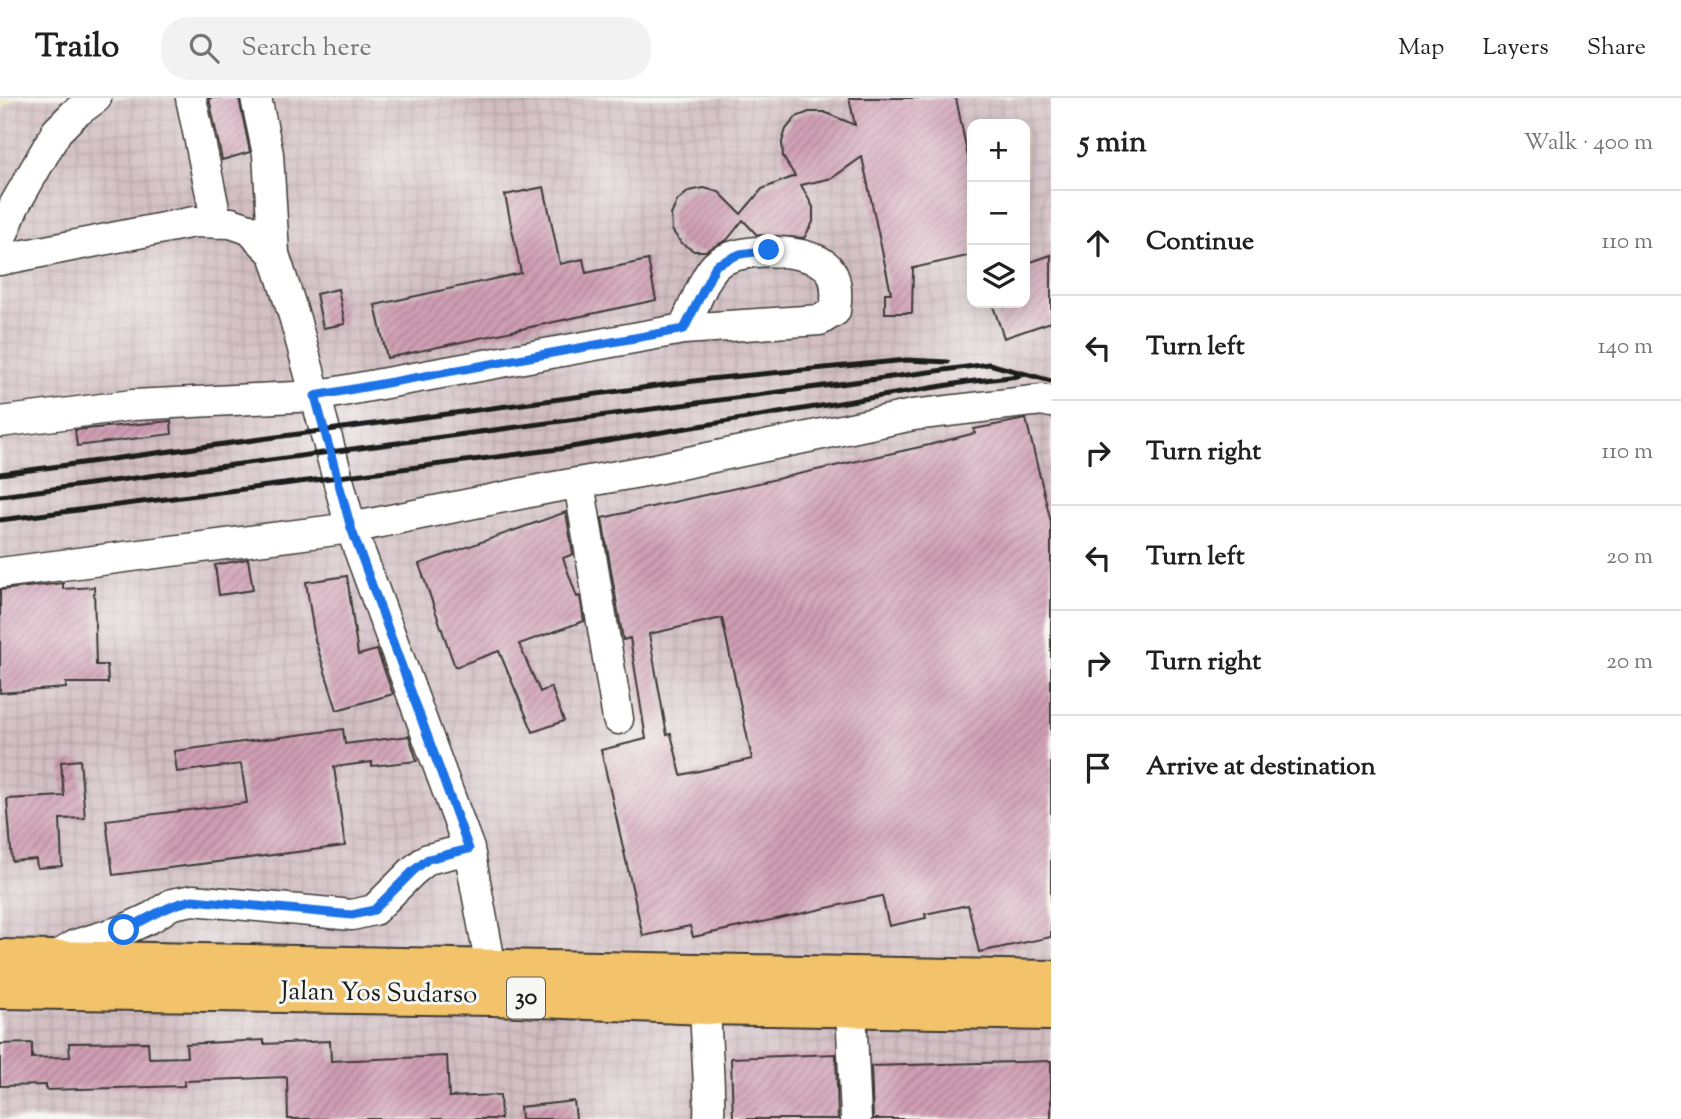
<!DOCTYPE html>
<meta charset="utf-8">
<style>
body{margin:0;font-family:"Sorts Mill Goudy",serif;background:#f2f2f2;color:#202124}
.controls{position:absolute;right:21px;top:21px;display:grid;overflow:hidden;border-radius:14px;box-shadow:0 4px 18px #0003}
.controls button{width:63px;height:63px;display:grid;place-items:center;padding:0;border:0;border-bottom:2px solid #e0e0e0;background:#fff;color:#202124;font:35px sans-serif}
.stop{position:absolute;width:21px;height:21px;margin:-16px;border:5px solid #1a73e8;border-radius:50%;background:#fff}
.stop.end{background:#1a73e8;border-color:#fff;box-shadow:0 2px 7px #0008}
.list{margin:0;padding:0;list-style:none}
h2{display:flex;justify-content:space-between;align-items:center;height:91px;margin:0;padding:0 28px;font-size:30px}
h2 small{font-size:23px;font-weight:400;color:#757577}
.list li{display:grid;grid-template-columns:46px 1fr auto;gap:21px;align-items:center;box-sizing:border-box;height:105px;padding:0 28px;border-top:2px solid #e0e0e0}
.list b{display:block;font-size:26px;white-space:nowrap}
.list em{font-size:23px;font-style:normal;color:#757577}
.icon{flex:none;width:38px;height:38px;fill:none;stroke:currentColor;stroke-width:2;stroke-linecap:round;stroke-linejoin:round}
.map{position:relative;flex:none;width:1051px;height:1021px;overflow:hidden}
header{display:flex;align-items:center;gap:42px;box-sizing:border-box;height:98px;padding:0 35px;background:#fff;border-bottom:2px solid #e0e0e0}
header strong{font-size:33px}
nav{display:flex;gap:38px;margin-inline-start:auto;font-size:24px}
.search{width:490px;height:63px;background:#f2f2f2;display:flex;align-items:center;gap:18px;box-sizing:border-box;padding:0 24px;border-radius:28px;color:#757577;font-size:26px}
main{display:flex}
aside{flex:1;background:#fff}
.map>svg:first-child{display:block}
.industrial{fill:url(#industrial-grid);fill-rule:evenodd}
.building{fill:url(#building-hatch);fill-rule:evenodd}
.lines{fill:none;stroke-linecap:round;stroke-linejoin:round}
.minor-casing{stroke:#3b3934;stroke-width:33}
.highway-casing{stroke:#3b3934;stroke-width:42}
.minor{stroke:#fff;stroke-width:30}
.highway{stroke:#f2c36a;stroke-width:38}
.rail{stroke:#1c1c1c;stroke-width:5}
.route{stroke:#1a73e8;stroke-width:9}
.labels{text-anchor:middle;dominant-baseline:central;stroke-width:6;stroke-linejoin:round;paint-order:stroke}
.shield{fill:#f6f6f2;stroke:#5d5d5c;stroke-width:2}
.shield-label{font-size:24px;font-weight:bold;fill:#1c1c1c}
.street-label{font-size:26px;fill:#1c1c1c;stroke:#f6f6f2}
</style>
<header>
<strong>Trailo</strong>
<div class="search"><svg class="icon" aria-label="search" viewBox="0 0 24 24"><circle cx="10" cy="10" r="6"/><path d="M15 15l6 6"/></svg>Search here</div>
<nav><a>Map</a><a>Layers</a><a>Share</a></nav>
</header>
<main>
<div class="map">
<svg width="1051" height="1021" viewBox="0 0 1051 1021">
<defs>
<pattern id="industrial-grid" width="8" height="8" patternUnits="userSpaceOnUse" patternTransform="scale(1.75)"><rect width="8" height="8" fill="#d2bec3"/><path d="M0 4h8M4 0v8" fill="none" stroke="#b4a3a7"/></pattern>
<pattern id="building-hatch" width="6" height="6" patternUnits="userSpaceOnUse" patternTransform="scale(1.75)"><rect width="6" height="6" fill="#d09eb4"/><path d="M-1 1l2-2M0 6l6-6M5 7l2-2" fill="none" stroke="#a88092"/></pattern>
</defs>
<rect width="100%" height="100%" fill="#f6f6f2"/>
<filter id="ink" filterUnits="userSpaceOnUse"><feTurbulence type="fractalNoise" baseFrequency=".0143" numOctaves="2"/><feDisplacementMap in="SourceGraphic" scale="14" xChannelSelector="R" yChannelSelector="G"/><feConvolveMatrix kernelMatrix="1 2 1 2 8 2 1 2 1" color-interpolation-filters="sRGB"/></filter>
<filter id="wash" filterUnits="userSpaceOnUse"><feTurbulence type="fractalNoise" baseFrequency=".00686" numOctaves="4" result="noise"/><feDisplacementMap in="SourceGraphic" scale="28" xChannelSelector="R" yChannelSelector="G"/><feGaussianBlur stdDeviation="1.57" result="paint"/><feColorMatrix in="noise" values="0 0 0 0 0 0 0 0 0 0 0 0 0 0 0 0 0 1.4 0 .05"/><feComposite in="paint" operator="in"/></filter>
<g filter="url(#wash)">
<rect width="100%" height="100%" fill="#eae0bd"/>
<!-- industrial -->
<path class="industrial" d="M17,0h1034v1021h-1051v-1008zM972,26h53v179h-53z"/>
<g id="blocks">
<!-- building -->
<path class="building" d="M209,0h30l11,54 -28,8z
M849,0h107l16,79v78l-59,13 -1,45h-27v-20h6l-29,-136 -30,21 -31,7 12,22v15l-9,16 -47,-3 -14,-15 -16,20 -21,11h-12l-13,-8 -9,-13 -1,-15 6,-14 12,-10 15,-3 15,4 22,22 21,-25 33,-13 -12,-19 -1,-15 4,-13 10,-12 13,-5h15l31,13z
M544,89l16,77 23,-5 3,14 62,-13 8,40 -269,58 -12,-53 146,-32 -16,-78z
M1051,157v67l-47,16 -12,-35h33v-39z
M338,191l7,35 -22,4 -7,-34z
M1026,321l25,103v415l-72,15 -11,-47 -43,9 1,4 -37,8 -7,-30 -189,41 -3,-11 -47,10 -42,-186 45,-11 -16,-101 -7,2 -21,-122 327,-73 46,-12 -1,-4zM722,520l30,141 -71,16 -10,-41 -4,1 -18,-101z
M171,323l1,13 -95,12 -2,-16z
M566,414l7,42 -10,4 14,39 3,-1 4,25 -65,23 21,48 11,-5 13,34 -31,11 -34,-81 -44,16 -36,-103z
M248,461l5,31 -34,5 -4,-30z
M347,478l11,79 19,-5 16,44 -56,16 -22,-70 -9,-58z
M63,485v6l31,-2 2,78h11l1,18h-42v5l-66,5v-103z
M343,631l2,15 64,-8 8,25 -45,5v-4l-38,5 11,79 -232,29 -7,-55 141,-17 -6,-39 -64,8 -3,-21z
M80,662l5,58 -25,1 2,47 -25,2 -1,-9 -24,2 -5,-62 57,-3 -3,-34z
M264,942v4l66,-3 1,20 116,-5 2,41 51,-2 1,24h-213l-1,-42 -103,4v5l-138,4v-5l-46,1v-42l32,-1v15l38,-1 -1,-14 79,-1 1,16 38,-1 -1,-13z
M836,956l2,65h-105l-2,-61z
M1051,963v58h-178l-2,-53z
M574,1003l2,18h-55l-1,-12z"/>
</g>
</g>
<g filter="url(#ink)">
<use href="#blocks" fill-opacity="0" stroke="#3b3934" stroke-width="2"/>
<g class="lines">
<!-- minor casing -->
<g class="minor-casing">
<path id="minor" d="M191,0l26,125
M256,0l12,56 6,100
M0,143l14,-35 43,-75 17,-17 22,-16
M0,162l194,-38 37,1 18,6 25,25 21,65 56,209 118,321 22,119 1,21
M0,324l133,-17 182,-9 368,-67 137,-9 15,-9c2,-14 3,-36 -10,-46 -21,-17 -90,-19 -110,1 -11,11 -24,48 -32,63
M579,385l39,236
M0,475l351,-45 198,-40 102,-18 262,-55 129,-15 9,2
M52,862l23,-15 49,-15 28,-13 20,-13 21,-4 159,15 22,-5 39,-39 15,-12 41,-10
M706,885c-3,45 5,91 3,136
M851,910l5,111"/>
</g>
<!-- highway casing -->
<g class="highway-casing">
<path id="highway" d="M0,861l1051,21
M0,891l493,7 212,9 346,6"/>
</g>
<!-- minor -->
<use href="#minor" class="minor"/>
<!-- highway -->
<use href="#highway" class="highway"/>
<!-- rail -->
<path class="rail" d="M0,376l709,-95 198,-19 41,2
M0,398l989,-132 62,17
M0,422l559,-71 408,-67 52,-6"/>
</g>
</g>
<g class="lines" filter="url(#ink)">
<!-- route -->
<path class="route" d="M124,832c24,-11 43,-25 69,-30l159,15 22,-5 39,-39 15,-12 41,-10 -118,-321 -36,-132 369,-67 32,-64 24,-11 29,-4"/>
</g>
<g class="labels">
<!-- shield labels -->
<rect class="shield" x="507" y="879.5" width="38" height="41" rx="5"/>
<g class="shield-label">
<text x="526" y="900">30</text>
</g>
<!-- street labels -->
<g class="street-label">
<text transform="translate(379 896) rotate(1)">Jalan Yos Sudarso</text>
</g>
</g>
</svg>
<div class="controls">
<button>+</button>
<button>−</button>
<button><svg class="icon" aria-label="layers" viewBox="0 0 24 24"><path d="M12 4l9 5-9 5-9-5zM3 14l9 5 9-5"/></svg></button>
</div>
<div class="stop" style="left:124px;top:832px"></div>
<div class="stop end" style="left:769px;top:152px"></div>
</div>
<aside>
<h2>5 min<small>Walk · 400 m</small></h2>
<ul class="list">
<li><svg class="icon" aria-label="ahead" viewBox="0 0 24 24"><path d="M12 20V5M6 11l6-6 6 6"/></svg><div><b>Continue</b></div><em>110 m</em></li>
<li><svg class="icon" aria-label="left" viewBox="0 0 24 24"><path d="M17 20v-9H6M10 6l-5 5 5 5"/></svg><div><b>Turn left</b></div><em>140 m</em></li>
<li><svg class="icon" aria-label="right" viewBox="0 0 24 24"><path d="M7 20v-9h11M14 6l5 5-5 5"/></svg><div><b>Turn right</b></div><em>110 m</em></li>
<li><svg class="icon" aria-label="left" viewBox="0 0 24 24"><path d="M17 20v-9H6M10 6l-5 5 5 5"/></svg><div><b>Turn left</b></div><em>20 m</em></li>
<li><svg class="icon" aria-label="right" viewBox="0 0 24 24"><path d="M7 20v-9h11M14 6l5 5-5 5"/></svg><div><b>Turn right</b></div><em>20 m</em></li>
<li><svg class="icon" aria-label="arrive" viewBox="0 0 24 24"><path d="M6 21V4h12l-3 4 3 4H6"/></svg><div><b>Arrive at destination</b></div></li>
</ul>
</aside>
</main>
